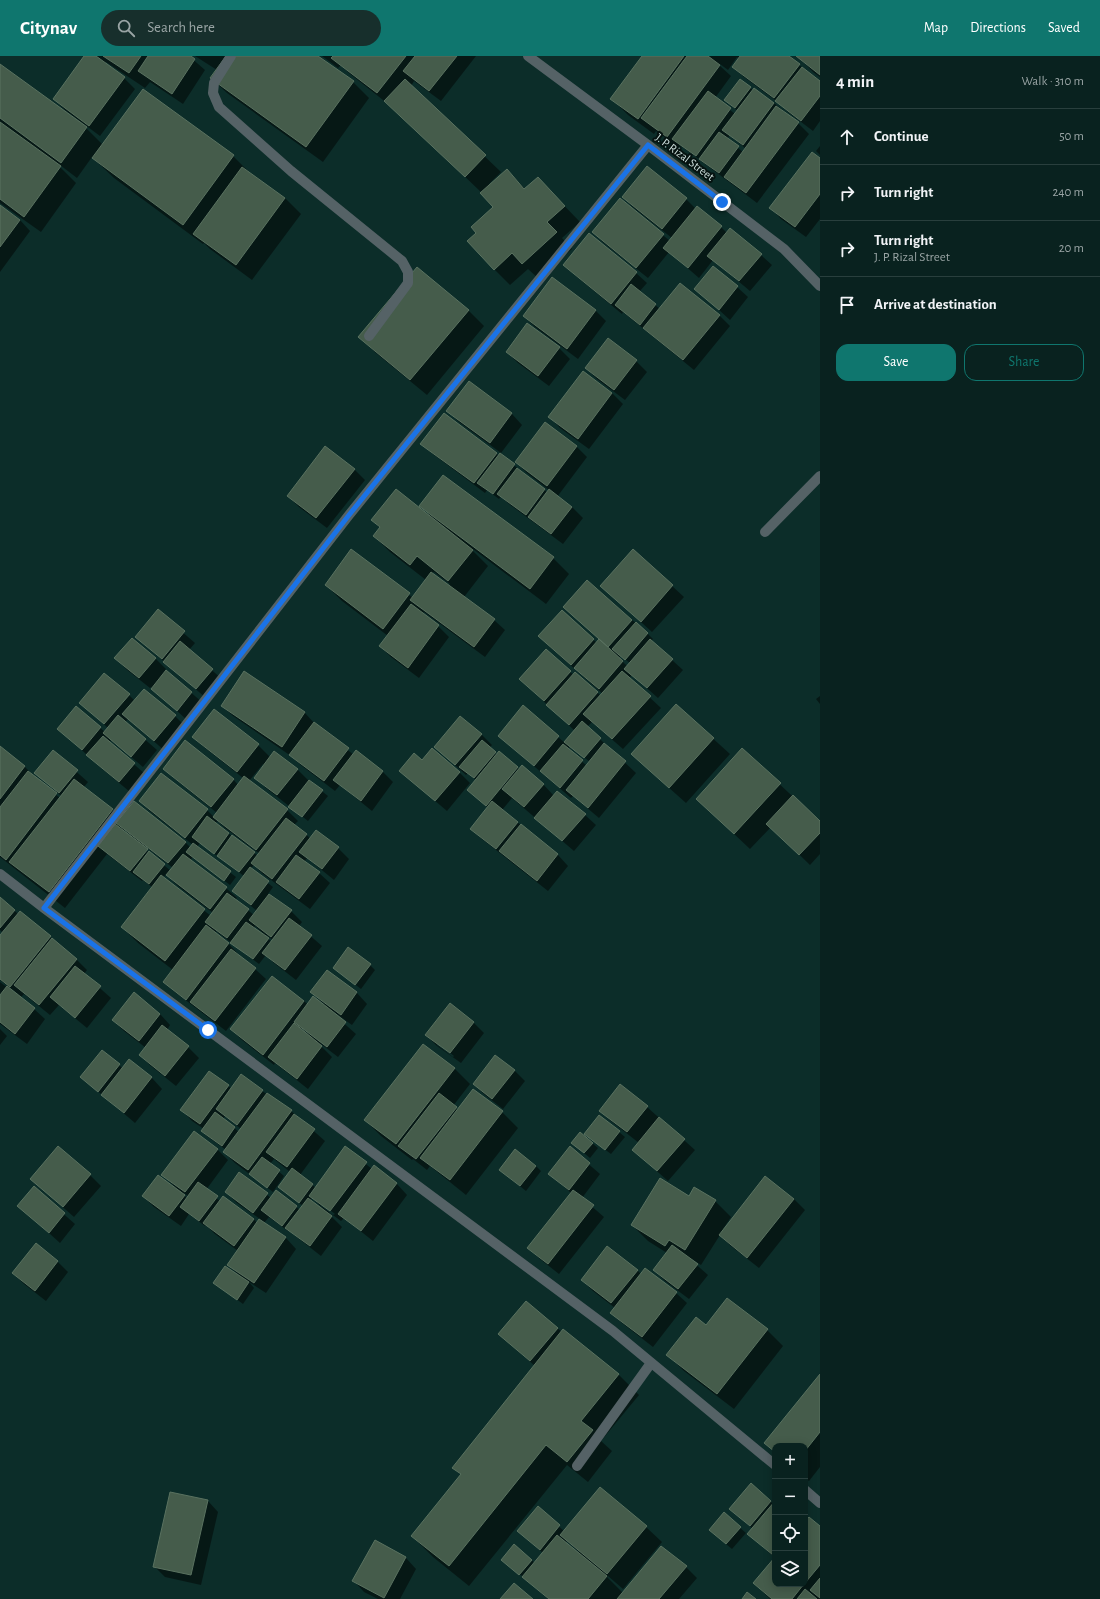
<!DOCTYPE html>
<meta charset="utf-8">
<style>
body{margin:0;font-family:"Alegreya Sans",sans-serif;background:#172f2c;color:#f1f3f6}
.controls{position:absolute;right:12px;bottom:12px;display:grid;overflow:hidden;border-radius:8px;box-shadow:0 2px 10px #0003}
.controls button{width:36px;height:36px;display:grid;place-items:center;padding:0;border:0;border-bottom:1px solid #293f3d;background:#09221f;color:#f1f3f6;font:20px sans-serif}
.stop{position:absolute;width:12px;height:12px;margin:-9px;border:3px solid #1a73e8;border-radius:50%;background:#fff}
.stop.end{background:#1a73e8;border-color:#fff;box-shadow:0 1px 4px #0008}
.list{margin:0;padding:0;list-style:none}
h2{display:flex;justify-content:space-between;align-items:center;height:52px;margin:0;padding:0 16px;font-size:17px}
h2 small{font-size:13px;font-weight:400;color:#99a4a4}
.list li{display:grid;grid-template-columns:26px 1fr auto;gap:12px;align-items:center;box-sizing:border-box;height:56px;padding:0 16px;border-top:1px solid #293f3d}
.list b{display:block;font-size:15px;white-space:nowrap}
.list p{margin:0;font-size:13px;white-space:nowrap;color:#99a4a4}
.list em{font-size:13px;font-style:normal;color:#99a4a4}
.actions{display:flex;gap:8px;padding:12px 16px}
.actions a{flex:1;padding:9px 0;border:1px solid #0f766e;border-radius:12px;text-align:center;font-size:14px;color:#0f766e}
.actions .main{background:#0f766e;color:#fff}
.icon{flex:none;width:22px;height:22px;fill:none;stroke:currentColor;stroke-width:2;stroke-linecap:round;stroke-linejoin:round}
.map{position:relative;flex:none;width:820px;height:1543px;overflow:hidden}
header{display:flex;align-items:center;gap:24px;box-sizing:border-box;height:56px;padding:0 20px;background:#0f766e;color:#fff}
header strong{font-size:19px}
nav{display:flex;gap:22px;margin-inline-start:auto;font-size:14px}
.search{width:280px;height:36px;background:#172f2c;display:flex;align-items:center;gap:10px;box-sizing:border-box;padding:0 14px;border-radius:22px;color:#99a4a4;font-size:15px}
main{display:flex}
aside{flex:1;background:#09221f}
.map>svg:first-child{display:block}
.shadow{fill:#0007;fill-rule:evenodd}
.building{fill:#455c4b;stroke:#5a7260}
.lines{fill:none;stroke-linecap:round;stroke-linejoin:round}
.lane{stroke:#556266;stroke-width:10}
.street{stroke:#556266;stroke-width:10}
.route{stroke:#1a73e8;stroke-width:5}
.labels{text-anchor:middle;dominant-baseline:central;stroke-width:4;stroke-linejoin:round;paint-order:stroke}
.street-label{font-size:12px;fill:#cddfdc;stroke:#061311}
</style>
<header>
<strong>Citynav</strong>
<div class="search"><svg class="icon" aria-label="search" viewBox="0 0 24 24"><circle cx="10" cy="10" r="6"/><path d="M15 15l6 6"/></svg>Search here</div>
<nav><a>Map</a><a>Directions</a><a>Saved</a></nav>
</header>
<main>
<div class="map">
<svg width="820" height="1543" viewBox="0 0 820 1543">
<rect width="100%" height="100%" fill="#0c2d29"/>
<!-- shadow -->
<path class="shadow" d="M85,0h104l16,14 -22,34 -33,-22 -5,6 -39,-26 -1,1 19,15 11,11 -35,47 -35,-26 -11,-11z
M195,0h122l36,26 16,16 -46,64 -96,-69 -16,-15 6,-8z
M322,0h154l-35,45 -27,-20 -3,5 90,86 -12,12 1,1 17,-15 18,19 28,5 27,28 -18,16 10,11 -33,30 -11,-10 -18,16 -16,-16 -17,-36 17,-26 -12,-14 -89,-85 -44,-35 -8,-8 -3,3z
M644,0h144l32,26v39l-7,10 -25,-19 -9,-9 -35,-26 -11,-11 6,-7 -2,-2 -9,13 -8,-6 -1,1 12,11 -16,22 20,16 3,-3 -13,-11 25,-12 24,15 24,20 11,11 -52,69 -77,-58 -2,2 -22,-16 -2,3 -26,-19 -16,-16zM730,79l16,14 -3,3 -16,-13z
M798,0h22v21l-7,-5z
M0,9l86,63 17,17 130,11 20,20 32,22 16,16 -49,66 -42,-31 -6,-6 -1,1 -89,-66 -22,-21 -15,21 -17,-13 -1,1 17,17 -35,49 -41,-29z
M820,90v9l-4,-4z
M820,103v60l-14,18 -25,-18 -10,-11z
M623,141l63,2 10,10 25,18 6,6 34,22 11,10 -22,26 -37,-31 -14,18 -30,-26 -21,26 -44,-35 -11,-11 27,-32 50,41 2,-3 -38,-30z
M0,150l20,14 10,11 -30,41z
M565,209l71,8 11,10 -8,9 21,17 59,6 11,11 -36,44 -71,-58 -1,2 -46,-38z
M553,222l43,33 10,10 -28,38 -43,-32 -11,-11z
M737,231l11,10 -18,23 -34,-31z
M468,254l16,16 -57,69 -51,-42 -16,-16z
M559,292l11,11 -21,27 -31,-23 -11,-11z
M636,305l11,11 -22,28 -28,-21 -11,-11z
M584,317l28,20 11,11 -34,45 -29,-21 -10,-11z
M469,326l43,32 10,11 -21,28 -42,-31 -11,-11z
M422,388l74,9 3,3 1,-2 47,38 2,-2 -22,-17 -11,-11 60,-16 11,11 -30,40 15,10 11,11 -20,26 -54,-40 -8,-8 -2,3 -12,-9 -2,3 -52,-39z
M354,413l11,11 -38,48 -28,-21 -11,-11z
M443,420l110,82 16,16 -23,30 -73,-55 -1,1 16,16 -24,31 30,23 11,10 -20,27 -61,-45 -2,2 16,12 11,11 -30,41 -28,-21 -11,-11 8,-10 -46,-35 -16,-16 26,-34 61,47 13,-18 -36,-28 -16,-16 6,-8 -8,-8 56,-5 1,-1 -9,-8zM434,516l16,12 -2,2 -16,-13z
M633,494l51,47 -32,35 -40,-36z
M588,525l60,53 5,5 -2,2 32,29 -25,28 -26,-23 -3,3 32,30 -38,41 -31,-27 -5,5 49,46 -37,45 -26,-22 -2,2 -72,-62 24,-29 42,36 10,-12 -55,-52 50,-7 4,3 2,-2 25,23 2,-2 -53,-47 12,-35 35,31 3,-3zM621,600l9,7 -3,3 -8,-8zM570,690l20,16 -3,4 -19,-17z
M158,555l37,32 -6,7 34,30 -16,19 -71,-62z
M116,602h39l11,11 -1,1 38,33 -15,18 -37,-34 -1,1 -24,-19z
M244,617l61,40 10,11 39,31 29,17 10,10 -21,29 -32,-26 -5,6 -33,-25 -11,-10 -58,-40 -11,-10z
M129,639l6,6 40,15 11,11 -21,24 -37,-32 -3,3 32,28 -14,17 -32,-27 -2,2 36,32 -15,18 -31,-26 -41,-38 18,-21 29,25 3,-4 -27,-25z
M820,640v8l-4,-5z
M676,649l54,49 -44,49 -37,-33z
M214,655l44,34 12,12 27,12 12,12 19,15 -20,25 -42,-33 -11,-11 9,-12 -1,-1 -14,17 38,29 11,11 -4,4 16,13 28,10 11,11 -15,21 -27,-22 -3,4 15,11 11,10 -20,26 -47,-35 -9,-9 -4,4 23,18 -5,7 23,17 11,11 -3,4 23,20 -26,34 -22,-17 -8,-8 -7,9 -43,-33 -1,2 14,11 10,11 -1,1 17,13 11,10 -40,52 -51,-39 -11,-10 9,-12 -35,-27 -16,-16 30,-40 -9,-7 -1,1 -35,-27 -42,54 -65,-51v-109l25,19 15,15 20,16 1,-2 -25,-23 17,-22 35,31 -4,5 29,23 8,8 64,24 6,6 2,-3 -42,-33 -11,-11 67,9 7,7 3,-4 -42,-34 -11,-10 69,10 5,6 5,-7 -39,-31 -11,-10zM218,765l7,7 35,26 -2,2 -43,-33zM125,774l7,7 -1,1 -8,-6zM200,787l44,33 -11,15 24,20 -3,4 -19,-15 2,-2 -11,-10 -36,-28 3,-3 37,28 6,-8 -39,-30zM145,790l28,22 -2,3 -22,-18 -5,-6zM166,818l12,12 35,27 -2,3 -48,-38zM255,870l9,8 -1,1 -9,-7zM266,879l7,5 -1,2 -7,-6z
M481,678l11,11 -3,3 8,7 46,29 11,12 31,19 11,10 -22,26 -62,-53 -10,12 56,45 10,11 -20,25 -66,-52 -11,-10 17,-21 -20,-19 8,-9 -8,-7 -2,2 -31,-28z
M742,693l78,73v32l-10,11 -39,-38 -21,22 -53,-50z
M422,705l37,11 11,11 -23,28 -47,-40z
M0,842l18,16 2,-2 56,47 11,11 -3,4 27,24 -24,30 -28,-23 -9,10 -26,-21 -4,4 14,11 11,10 -18,25 -27,-20v-42l17,13 1,-1 -18,-14v-47l1,2 2,-2 -3,-3z
M370,909l5,5 -14,19 -27,-21z
M327,915l30,22 10,11 -15,21 -21,-15 -1,1 26,23 -18,23 -17,-13 -1,1 12,12 -24,32 -33,-26 -1,2 -32,-25 -11,-11 73,-28 4,4h15l1,-1 -13,-12zM302,972l6,6 -1,1 -6,-5z
M134,938l26,20 10,11 -3,5 21,17 11,11 -23,28 -25,-20 -11,-11 6,-7 -22,-17 -11,-11z
M473,966l11,11 -23,30 -24,-17 -11,-11zM437,987l17,13 -1,1 -16,-12z
M0,973l7,7 -7,9z
M129,1004l23,18 10,11 -27,34 -48,-41 32,-17 4,4z
M454,1012l16,16 -17,22 5,4 15,-20 29,22 16,16 -52,67 -36,-29 -3,4 -14,-11 -1,1 -31,-24 -16,-16z
M514,1014l11,11 -22,28 -18,-14 -11,-11z
M210,1016l22,17 30,2 29,20 34,30 -25,34 16,13 30,-40 26,21 2,-2 23,17 10,11 -34,46 -29,-23 -3,3 -11,-8 -1,1 13,13 -21,29 -23,-18 -9,-8 -1,1 -19,-14 -5,6 22,15 10,11 -30,44 -17,-11 5,6 -11,16 -28,-21 24,-8 -11,-10 10,-14 -23,-17 -9,-9 -1,1 -16,-12 -8,12 -27,-19 -11,-11 31,-8 1,-1 -12,-12 54,-26 11,11 -22,30 14,11 34,18 3,4 3,-4 -23,-16 -11,-11 14,-18 31,24 5,-6 24,18 3,-4 -24,-19 11,-15 -16,-13 -4,5 14,12 -11,16 -38,-29 -11,-11 2,-2 -19,-14 -5,-5 2,-2 -12,-8 -10,-11zM225,1060l16,13 -2,3 -16,-13zM184,1137l5,4 -1,2 -5,-5zM312,1141l12,13v1l-14,-10zM321,1147l14,11 -2,1 -12,-9z
M647,1051l48,43 -27,31 -35,-31 6,-7 -28,-22 -11,-10z
M619,1076l6,5 -14,17 -20,-15z
M592,1087l6,5 -8,10 -12,-10z
M570,1092l30,26 -18,24 22,19 -45,57 -19,-15 -11,-11 42,-55 -21,-19z
M536,1110l5,5 -15,20 -26,-21z
M90,1119l11,11 -27,31 -43,-38z
M766,1122l28,21 11,11 -46,58 -28,-22 -11,-11 -19,30 -9,-6 -1,1 17,15 -19,24 -24,-18 -11,-11 13,-17 -19,-12 -16,-16 58,-28 25,4 16,16 -8,12 1,1z
M34,1132l41,36 -15,19 -41,-37z
M58,1206l10,10 -22,29 -22,-17 -11,-11z
M637,1214l4,4 35,19 11,10 -34,44 -31,-24 -11,-10 4,-5 -22,-17 -11,-11z
M728,1243l39,31 16,16 -49,63 -50,-38 -16,-16 38,-29z
M557,1272l61,46 21,21 -38,46 11,10 -24,31 -21,-17 -98,121 -36,-29 -21,-21 50,-61 -8,-8 81,-101 -36,-32z
M820,1320v91l-11,14 -4,-3v-32h-30v6l-10,-9z
M208,1445l10,11 -17,73 -36,-8 -11,-11z
M770,1445l3,3 2,-2v56l-26,-24 4,-5 -22,-20z
M538,1452l26,23 82,-4 16,15 -39,47 -15,-13 -1,1 16,16 63,-26 11,11 -18,21h-131l-22,-20 -18,-14 24,-5 3,4 8,-11 -25,-22zM567,1485l12,11 -1,1 -13,-10z
M724,1458l22,19 -14,16 -17,-14z
M805,1467l15,5v71h-50l-16,-16 21,-24v25h30z
M375,1486l31,16 10,11 -16,30h-22l-14,-7 -10,-11z"/>
<!-- building -->
<path class="building" d="M84,0h12l29,21 -36,49 -36,-27z
M103,0h38l-12,17z
M148,0h43l4,3 -23,35 -34,-23z
M226,0h92l36,25 -48,66 -96,-69z
M333,0h73l-29,37 -46,-35z
M415,0h42l-28,35 -26,-20z
M642,0h42l-46,63 -28,-20z
M687,0h21l12,9 -53,72 -26,-19z
M740,0h49l11,8 -26,34 -42,-31z
M796,0h24v19z
M0,8l87,63 -26,36 -61,-45z
M802,11l18,14v15l-19,25 -26,-20z
M405,23l81,76 -21,22 -81,-76z
M740,23l11,8 -16,21 -11,-8z
M754,32l20,15 -31,42 -21,-15z
M143,33l91,66 -51,70 -91,-67z
M708,35l23,17 -35,48 -24,-17z
M776,50l23,16 -53,71 -22,-16z
M0,66l61,44 -37,51 -24,-18z
M719,76l20,14 -20,27 -20,-14z
M812,96l8,6v36l-25,33 -26,-19z
M647,110l40,32 -25,31 -40,-32z
M242,111l43,31 -49,67 -43,-31z
M507,113l17,20 14,-12 27,29 -18,16 10,10 -35,32 -10,-11 -18,17 -27,-29 9,-8 -5,-6 22,-20 -13,-14z
M620,142l44,36 -28,34 -44,-36z
M0,149l20,15 -20,27z
M697,150l25,20 -34,42 -25,-20z
M730,172l32,26 -23,27 -32,-25z
M589,177l48,39 -26,32 -48,-39z
M713,210l25,20 -19,24 -25,-21z
M417,211l52,43 -59,70 -52,-43z
M552,221l44,33 -29,39 -44,-33z
M680,227l40,32 -37,45 -40,-32z
M631,228l25,20 -16,21 -25,-20z
M527,267l33,24 -22,29 -32,-24z
M608,282l29,22 -23,30 -29,-22z
M583,315l29,22 -34,46 -30,-22z
M469,325l43,32 -22,30 -44,-32z
M444,357l53,40 -23,30 -54,-39z
M545,366l32,24 -30,40 -32,-24z
M325,390l30,23 -39,49 -29,-22z
M500,397l15,11 -22,30 -16,-11z
M517,412l28,21 -19,26 -29,-21z
M443,419l111,82 -24,32 -111,-83z
M396,433l77,61 -25,31 -31,-25 -7,9 -37,-29 7,-9 -9,-7z
M549,433l23,18 -21,27 -23,-17z
M351,493l59,44 -27,36 -58,-44z
M633,493l40,36 -32,37 -41,-36z
M431,516l64,47 -21,28 -64,-47z
M587,524l45,40 -24,27 -45,-40z
M411,548l28,21 -31,43 -29,-22z
M158,553l27,22 -23,28 -27,-22z
M562,554l32,29 -23,26 -33,-29z
M636,566l12,11 -23,27 -13,-11z
M132,582l24,20 -17,20 -25,-20z
M599,583l24,22 -24,28 -25,-21z
M650,583l23,20 -26,29 -23,-19z
M180,585l33,28 -17,20 -33,-27z
M546,593l25,22 -27,30 -25,-22z
M166,614l26,22 -15,19 -26,-22z
M244,615l61,41 -23,35 -61,-41z
M622,615l29,25 -39,43 -29,-25z
M575,616l23,20 -29,33 -23,-20z
M104,617l26,21 -26,30 -25,-21z
M144,633l32,26 -22,26 -32,-27z
M676,648l38,34 -45,50 -38,-34z
M523,649l36,31 -25,30 -36,-30z
M76,650l25,21 -19,23 -25,-21z
M214,653l45,35 -22,28 -45,-35z
M118,659l28,24 -15,18 -28,-24z
M460,660l22,18 -27,31 -21,-18z
M582,665l19,17 -17,20 -20,-16z
M314,666l35,26 -25,33 -35,-26z
M103,680l32,27 -16,19 -33,-27z
M185,684l49,39 -23,28 -48,-38z
M482,684l14,12 -22,26 -15,-11z
M604,687l22,18 -38,47 -22,-18z
M563,688l20,16 -23,28 -20,-17z
M0,690l25,20 -25,33z
M432,692l28,24 -25,29 -36,-30 15,-18 8,7z
M742,692l39,35 -47,51 -38,-35z
M53,694l25,20 -19,23 -25,-20z
M356,694l27,21 -22,30 -28,-21z
M274,695l24,18 -21,26 -23,-17z
M499,695l19,16 -32,39 -19,-16z
M522,709l22,19 -20,23 -22,-18z
M28,715l29,22 -51,67 -6,-5v-48z
M161,717l47,36 -23,29 -46,-37z
M244,720l44,33 -32,41 -43,-33z
M74,723l39,30 -64,83 -40,-30z
M309,724l14,10 -21,27 -14,-10z
M557,735l29,23 -24,27 -28,-23z
M793,739l27,26v12l-21,22 -33,-31z
M134,745l52,41 -18,21 -52,-40z
M492,745l26,21 -22,27 -26,-20z
M207,760l22,17 -15,21 -22,-17z
M286,762l21,16 -35,45 -21,-16z
M115,768l33,25 -18,22 -32,-25z
M521,768l37,30 -21,27 -38,-30z
M316,774l23,17 -17,22 -23,-17z
M232,779l23,17 -16,20 -22,-16z
M193,787l38,28 -7,10 -38,-29z
M149,795l16,13 -16,20 -16,-12z
M183,798l44,33 -17,22 -44,-34z
M296,799l24,17 -21,27 -23,-17z
M250,811l19,14 -18,24 -19,-14z
M161,819l44,34 -40,52 -44,-34z
M227,837l22,16 -22,29 -22,-16z
M269,838l23,16 -21,27 -22,-17z
M0,841l15,13 -15,18z
M20,855l31,25 -41,51 -10,-8v-44z
M289,862l23,17 -27,35 -23,-17z
M246,866l23,16 -16,21 -23,-16z
M206,869l23,18 -43,57 -23,-18z
M52,882l25,21 -38,46 -25,-20z
M348,891l23,17 -16,21 -22,-17z
M231,893l25,19 -41,53 -25,-19z
M75,910l26,20 -26,32 -25,-21z
M327,914l30,22 -16,23 -31,-23z
M272,920l32,25 -41,54 -33,-26z
M7,930l28,22 -20,26 -15,-12v-27z
M134,936l26,22 -21,27 -27,-21z
M313,940l33,26 -19,25 -33,-25z
M450,947l24,19 -24,31 -25,-18z
M294,967l28,23 -25,33 -29,-22z
M162,969l27,21 -24,30 -26,-21z
M423,988l32,24 -59,76 -32,-24z
M102,994l18,14 -22,28 -18,-15z
M495,999l20,15 -23,29 -19,-15z
M129,1003l23,18 -28,36 -23,-18z
M209,1015l20,14 -29,39 -20,-14z
M241,1018l22,16 -26,35 -21,-16z
M620,1028l28,22 -21,26 -28,-21z
M473,1033l30,22 -53,69 -30,-22z
M267,1037l25,17 -44,60 -25,-18z
M439,1037l18,14 -41,52 -18,-13z
M215,1056l20,15 -13,19 -21,-15z
M294,1058l21,15 -28,38 -21,-15z
M599,1059l21,16 -15,19 -21,-16z
M659,1061l26,22 -28,32 -25,-21z
M194,1075l24,18 -33,43 -24,-17z
M580,1076l13,11 -9,10 -13,-10z
M58,1090l33,28 -28,33 -33,-28z
M345,1090l22,16 -37,49 -21,-15z
M570,1090l20,17 -21,27 -21,-16z
M515,1093l21,17 -16,20 -21,-16z
M262,1101l18,13 -13,18 -18,-14z
M374,1109l23,18 -36,48 -23,-17z
M292,1112l21,16 -14,19 -21,-16z
M239,1116l29,21 -15,20 -28,-21z
M158,1119l27,20 -16,21 -27,-20z
M765,1120l29,23 -47,59 -28,-23z
M660,1122l29,18 5,-9 22,13 -31,50 -16,-10 -4,6 -34,-21z
M198,1126l20,14 -19,25 -19,-14z
M34,1130l31,27 -16,20 -32,-27z
M276,1134l21,16 -15,20 -21,-16z
M573,1134l21,15 -46,59 -21,-16z
M223,1140l31,23 -20,27 -31,-23z
M308,1142l24,18 -22,30 -25,-18z
M259,1163l27,18 -32,46 -27,-18z
M36,1187l22,18 -23,30 -23,-18z
M672,1189l26,19 -20,25 -25,-19z
M607,1190l31,24 -27,33 -30,-23z
M225,1210l24,16 -12,18 -24,-17z
M645,1212l32,24 -35,45 -32,-24z
M727,1242l41,31 -51,65 -51,-39 30,-38 10,8z
M526,1245l32,27 -28,33 -32,-27z
M563,1273l56,45 -38,47 12,9 -26,32 -21,-17 -97,121 -38,-30 50,-62 -9,-6z
M820,1318v58l-15,19v-5h-30v6l-11,-9z
M751,1427l20,18 -21,25 -21,-17z
M600,1431l47,39 -40,48 -47,-39z
M170,1436l38,8 -17,75 -38,-8z
M775,1445v51l-2,3 -26,-21z
M538,1450l22,19 -20,25 -23,-19z
M724,1456l17,15 -15,17 -17,-14z
M809,1461l11,9v39l-15,18v-62z
M557,1479l50,41 -19,23h-39l-27,-22z
M375,1484l31,17 -22,41 -32,-17z
M514,1488l18,16 -13,15 -18,-15z
M661,1490l26,20 -28,33h-42z
M775,1501v27h29l-12,15h-20l-19,-16z
M820,1522v20l-10,-8z
M514,1527l19,16h-33z
M805,1533l12,10h-20z
M747,1536l9,7h-14z"/>
<g class="lines">
<!-- lane -->
<path class="lane" d="M231,0l-17,27 -1,10 6,14 72,64 111,90 6,11v11l-39,53
M577,1410l74,-103"/>
<!-- street -->
<path class="street" d="M528,0l120,89 136,104 36,37
M765,476l55,-56
M0,818l44,34 569,423 162,134
M44,852l305,-393 299,-370
M805,1434l15,13"/>
</g>
<g class="lines">
<!-- route -->
<path class="route" d="M208,974l-164,-122 305,-393 299,-370 74,57"/>
</g>
<g class="labels">
<!-- street labels -->
<g class="street-label">
<text transform="translate(685 101) rotate(37)">J. P. Rizal Street</text>
</g>
</g>
</svg>
<div class="controls">
<button>+</button>
<button>−</button>
<button><svg class="icon" aria-label="locate" viewBox="0 0 24 24"><circle cx="12" cy="12" r="6"/><path d="M12 2v4M12 18v4M2 12h4M18 12h4"/></svg></button>
<button><svg class="icon" aria-label="layers" viewBox="0 0 24 24"><path d="M12 4l9 5-9 5-9-5zM3 14l9 5 9-5"/></svg></button>
</div>
<div class="stop" style="left:208px;top:974px"></div>
<div class="stop end" style="left:722px;top:146px"></div>
</div>
<aside>
<h2>4 min<small>Walk · 310 m</small></h2>
<ul class="list">
<li><svg class="icon" aria-label="ahead" viewBox="0 0 24 24"><path d="M12 20V5M6 11l6-6 6 6"/></svg><div><b>Continue</b></div><em>50 m</em></li>
<li><svg class="icon" aria-label="right" viewBox="0 0 24 24"><path d="M7 20v-9h11M14 6l5 5-5 5"/></svg><div><b>Turn right</b></div><em>240 m</em></li>
<li><svg class="icon" aria-label="right" viewBox="0 0 24 24"><path d="M7 20v-9h11M14 6l5 5-5 5"/></svg><div><b>Turn right</b><p>J. P. Rizal Street</p></div><em>20 m</em></li>
<li><svg class="icon" aria-label="arrive" viewBox="0 0 24 24"><path d="M6 21V4h12l-3 4 3 4H6"/></svg><div><b>Arrive at destination</b></div></li>
</ul>
<div class="actions"><a class="main">Save</a><a>Share</a></div>
</aside>
</main>
